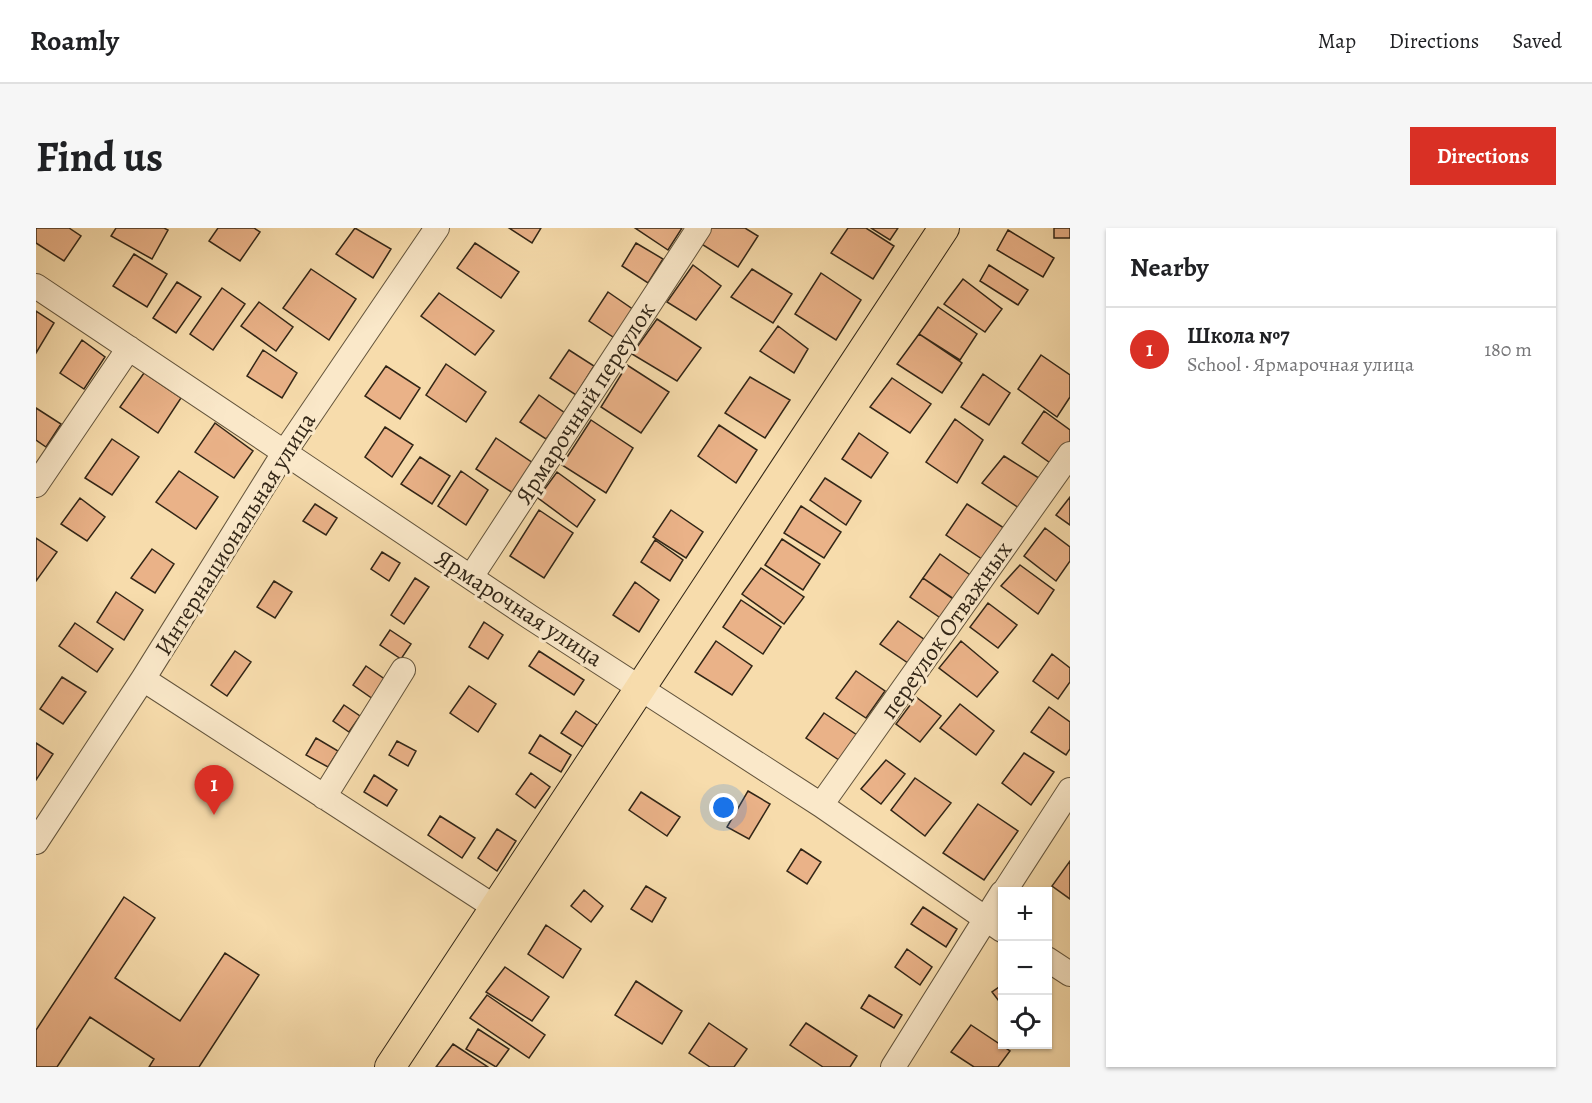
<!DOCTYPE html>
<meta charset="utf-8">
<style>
body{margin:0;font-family:Alegreya,serif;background:#f6f6f6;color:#202124}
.controls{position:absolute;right:18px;bottom:18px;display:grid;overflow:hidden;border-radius:0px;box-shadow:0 2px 4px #0004}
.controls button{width:54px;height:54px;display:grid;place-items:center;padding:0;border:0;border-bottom:2px solid #e0e0e0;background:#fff;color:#202124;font:30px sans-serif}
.you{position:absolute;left:688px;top:580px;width:21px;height:21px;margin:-15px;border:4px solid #fff;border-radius:50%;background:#1a73e8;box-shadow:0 0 0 9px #1a73e833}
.badge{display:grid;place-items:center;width:39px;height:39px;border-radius:50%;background:#d93025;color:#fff;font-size:20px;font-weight:700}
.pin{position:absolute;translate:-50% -50px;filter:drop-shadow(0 2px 3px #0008)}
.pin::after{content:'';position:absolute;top:32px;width:21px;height:18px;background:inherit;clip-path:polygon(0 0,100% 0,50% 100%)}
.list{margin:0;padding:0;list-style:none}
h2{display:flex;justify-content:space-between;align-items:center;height:78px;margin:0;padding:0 24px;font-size:26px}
h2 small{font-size:20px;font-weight:400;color:#757577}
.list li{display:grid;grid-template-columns:39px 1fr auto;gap:18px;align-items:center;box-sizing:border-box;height:84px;padding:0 24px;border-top:2px solid #e0e0e0}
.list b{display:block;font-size:22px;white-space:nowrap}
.list p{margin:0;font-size:20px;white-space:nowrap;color:#757577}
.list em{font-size:20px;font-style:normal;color:#757577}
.icon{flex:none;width:33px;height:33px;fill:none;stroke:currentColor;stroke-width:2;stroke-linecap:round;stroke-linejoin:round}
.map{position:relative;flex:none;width:1034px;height:839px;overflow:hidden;border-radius:0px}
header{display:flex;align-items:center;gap:36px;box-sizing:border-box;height:84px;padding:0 30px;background:#fff;border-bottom:2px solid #e0e0e0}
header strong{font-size:28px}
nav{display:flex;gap:33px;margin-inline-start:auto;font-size:21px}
.intro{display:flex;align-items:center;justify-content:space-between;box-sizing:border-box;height:144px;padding:0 36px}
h1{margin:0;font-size:42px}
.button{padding:15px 27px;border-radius:0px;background:#d93025;color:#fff;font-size:21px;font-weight:700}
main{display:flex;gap:36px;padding:0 36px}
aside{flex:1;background:#fff;border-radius:0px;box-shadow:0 2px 4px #0004}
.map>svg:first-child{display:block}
.building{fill:#eab288;stroke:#322617;stroke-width:1.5}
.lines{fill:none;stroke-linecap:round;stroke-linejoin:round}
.minor-casing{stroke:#63543c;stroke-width:26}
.major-casing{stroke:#322617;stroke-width:32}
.minor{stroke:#fae8c9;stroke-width:24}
.major{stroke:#f7dcac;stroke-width:30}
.labels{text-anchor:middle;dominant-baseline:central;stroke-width:6;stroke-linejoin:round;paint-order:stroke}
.street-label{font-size:24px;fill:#322617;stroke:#fae8c9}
</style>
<header>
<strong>Roamly</strong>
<nav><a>Map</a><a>Directions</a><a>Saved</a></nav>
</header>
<div class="intro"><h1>Find us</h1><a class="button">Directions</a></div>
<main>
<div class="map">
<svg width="1034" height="839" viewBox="0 0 1034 839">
<rect width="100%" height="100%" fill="#f7dcac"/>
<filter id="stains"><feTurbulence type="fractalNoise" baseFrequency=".00333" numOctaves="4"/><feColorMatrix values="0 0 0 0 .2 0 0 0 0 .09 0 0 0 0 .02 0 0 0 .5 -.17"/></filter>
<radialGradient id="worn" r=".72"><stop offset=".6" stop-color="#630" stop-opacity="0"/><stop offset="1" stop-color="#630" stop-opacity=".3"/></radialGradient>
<!-- building -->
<path class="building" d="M0,0h33l12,8 -17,25 -28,-18z
M80,0h48l4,2 -16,29 -41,-23z
M182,0h36l6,4 -20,29 -31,-20z
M319,0l36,21 -18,29 -37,-24z
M473,0h32l-9,15z
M599,0h47l-14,22z
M675,0h34l13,8 -20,31 -38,-24z
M812,0h18l28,18 -21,33 -42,-26z
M835,0h27l-8,12z
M1018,0h16v10h-16z
M972,2l46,28 -11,19 -46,-27z
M439,15l44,29 -18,26 -44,-30z
M600,15l27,16 -15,24 -26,-17z
M98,26l33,20 -20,33 -34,-21z
M657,37l28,21 -25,34 -29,-18z
M953,37l39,25 -10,15 -38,-24z
M275,41l45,30 -27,41 -46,-32z
M716,41l40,25 -19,29 -42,-26z
M785,45l40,27 -25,40 -41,-26z
M927,51l39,30 -17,23 -41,-28z
M141,54l24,15 -25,36 -23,-15z
M186,60l23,16 -32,46 -23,-16z
M572,64l26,18 -18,29 -27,-18z
M403,65l55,38 -19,24 -54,-39z
M223,74l34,25 -17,24 -35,-25z
M902,79l39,27 -17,26 -41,-26z
M0,83l18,12 -18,30z
M621,91l44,29 -24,33 -45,-27z
M742,98l30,23 -14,24 -34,-22z
M883,106l43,29 -20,30 -45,-29z
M46,112l23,17 -21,32 -24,-16z
M227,122l34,23 -15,25 -35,-22z
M533,122l25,16 -18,29 -26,-17z
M1005,127l29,20v22l-13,20 -39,-28z
M410,136l40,28 -20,30 -40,-27z
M591,137l42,27 -28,41 -40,-26z
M350,138l34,22 -20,31 -35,-23z
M108,145l37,25 -23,35 -38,-26z
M947,146l27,19 -21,32 -28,-18z
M714,149l40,23 -25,38 -40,-25z
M856,150l39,26 -21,29 -40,-26z
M503,167l26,18 -19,26 -26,-17z
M0,180l25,16 -15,23 -10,-7z
M1008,183l26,19v16l-14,21 -34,-24z
M919,191l28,21 -26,43 -31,-21z
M555,192l42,28 -27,45 -44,-28z
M179,195l38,28 -19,27 -39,-26z
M683,197l38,25 -21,33 -38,-27z
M349,199l28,18 -21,32 -27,-20z
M823,205l29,20 -17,25 -29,-19z
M460,210l37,25 -20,30 -37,-24z
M76,211l27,18 -27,38 -27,-17z
M968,228l38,24 -20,30 -40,-27z
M384,229l30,19 -18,28 -31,-20z
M143,243l39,26 -22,32 -40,-27z
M425,243l27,19 -22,35 -28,-19z
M521,244l38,28 -18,27 -39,-29z
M789,250l36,23 -15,24 -36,-25z
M1034,269v28l-14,-10z
M44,270l25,19 -18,24 -26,-17z
M279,276l22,14 -11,17 -23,-14z
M931,276l40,26 -22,31 -39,-26z
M765,278l40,26 -17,26 -40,-25z
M503,282l34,23 -29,45 -34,-22z
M635,282l32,22 -17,26 -33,-21z
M1009,300l25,19v14l-14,20 -32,-25z
M0,310l21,14 -21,29z
M746,311l38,25 -17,26 -38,-25z
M619,312l28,20 -13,21 -29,-19z
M116,321l22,15 -19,29 -24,-15z
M346,324l18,11 -11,18 -18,-12z
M904,326l33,23 -17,24 -33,-23z
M984,337l34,25 -16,24 -37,-28z
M725,340l43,29 -20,27 -42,-30z
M379,350l14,9 -25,37 -13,-9z
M887,350l31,21 -12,20 -32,-22z
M238,353l18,11 -17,26 -18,-11z
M599,354l24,18 -20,32 -26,-17z
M80,364l27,18 -19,30 -27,-18z
M705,372l40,27 -18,27 -40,-27z
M952,375l29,22 -19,23 -28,-21z
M862,393l27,19 -17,23 -28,-19z
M448,394l19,13 -15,24 -19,-12z
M39,395l38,26 -16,23 -38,-26z
M354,402l21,14 -10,15 -21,-14z
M680,413l36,25 -20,29 -37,-23z
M925,413l37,31 -21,25 -38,-29z
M199,423l16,11 -24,34 -16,-11z
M503,423l45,29 -10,15 -45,-29z
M1016,426l18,14v14l-12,17 -25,-18z
M330,438l20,14 -13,19 -20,-14z
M820,443l29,20 -19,27 -30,-20z
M26,449l24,15 -23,32 -23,-15z
M433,458l27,18 -18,28 -28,-19z
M880,469l25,19 -21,26 -24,-18z
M924,476l34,27 -18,24 -36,-27z
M308,477l16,11 -11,16 -16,-11z
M1013,479l21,15v27l-4,6 -35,-23z
M540,483l21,14 -14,22 -22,-14z
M788,485l36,24 -18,25 -36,-24z
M504,507l31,20 -10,17 -32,-19z
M280,510l22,13 -10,16 -22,-12z
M361,513l19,10 -8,15 -19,-11z
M0,515l17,11 -17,26z
M988,525l30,19 -23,33 -29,-22z
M850,532l19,14 -24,30 -20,-15z
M495,545l19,14 -15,21 -19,-14z
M338,547l23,15 -10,16 -23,-14z
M879,550l36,25 -26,33 -34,-26z
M712,563l22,13 -21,35 -22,-12z
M605,564l39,25 -13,19 -38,-26z
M942,576l40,27 -34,49 -41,-27z
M404,588l35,22 -13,20 -34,-23z
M461,601l19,12 -19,30 -19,-13z
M765,621l20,13 -14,22 -20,-13z
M1034,633v38l-18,-13z
M610,658l20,12 -14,24 -21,-13z
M548,662l19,16 -12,16 -20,-16z
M88,669l31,21 -40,60 65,43 45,-68 34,22 -60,92h-50l5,-8 -64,-42 -33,50h-21v-37z
M887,679l34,22 -11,18 -35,-23z
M510,697l35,24 -18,29 -35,-24z
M871,721l25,18 -12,18 -25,-18z
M469,739l44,30 -17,24 -46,-29z
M600,753l46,30 -20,33 -47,-29z
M966,757v20l-10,-13z
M451,767l58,40 -16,23 -59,-40z
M833,767l33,20 -8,13 -33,-20z
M673,795l38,26 -13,18h-24l-21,-14z
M770,795l51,33 -7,11h-27l-33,-22z
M935,797l39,26 -12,16h-24l-23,-15z
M442,801l31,20 -13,18 -30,-18z
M417,816l35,23h-52z"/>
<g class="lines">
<!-- minor casing -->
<g class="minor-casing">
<path id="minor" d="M0,58l494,331 291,188 181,125
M0,257l93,-137
M435,349l228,-349
M107,451l353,229
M288,569l79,-127
M785,577l249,-351
M0,614l107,-163 141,-226 153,-225
M968,664l66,-102
M1011,731l23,15
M857,839l109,-174"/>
</g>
<!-- major casing -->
<g class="major-casing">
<path id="major" d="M354,839l554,-839"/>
</g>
<!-- minor -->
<use href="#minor" class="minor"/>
<!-- major -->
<use href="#major" class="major"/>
</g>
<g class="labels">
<!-- street labels -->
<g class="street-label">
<text transform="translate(549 175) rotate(-57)">Ярмарочный переулок</text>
<text transform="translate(199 306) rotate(-58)">Интернациональная улица</text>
<text transform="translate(483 380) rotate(33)">Ярмарочная улица</text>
<text transform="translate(910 402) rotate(-55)">переулок Отважных</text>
</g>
</g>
<rect width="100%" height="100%" filter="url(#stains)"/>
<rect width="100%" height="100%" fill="url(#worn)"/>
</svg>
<div class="controls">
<button>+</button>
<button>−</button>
<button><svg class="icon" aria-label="locate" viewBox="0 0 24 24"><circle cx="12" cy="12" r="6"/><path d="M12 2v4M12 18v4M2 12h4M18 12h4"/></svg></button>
</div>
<div class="you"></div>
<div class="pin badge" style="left:178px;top:587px">1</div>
</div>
<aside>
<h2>Nearby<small></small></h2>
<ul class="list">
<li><span class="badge">1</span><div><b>Школа №7</b><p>School · Ярмарочная улица</p></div><em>180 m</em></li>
</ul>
</aside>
</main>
